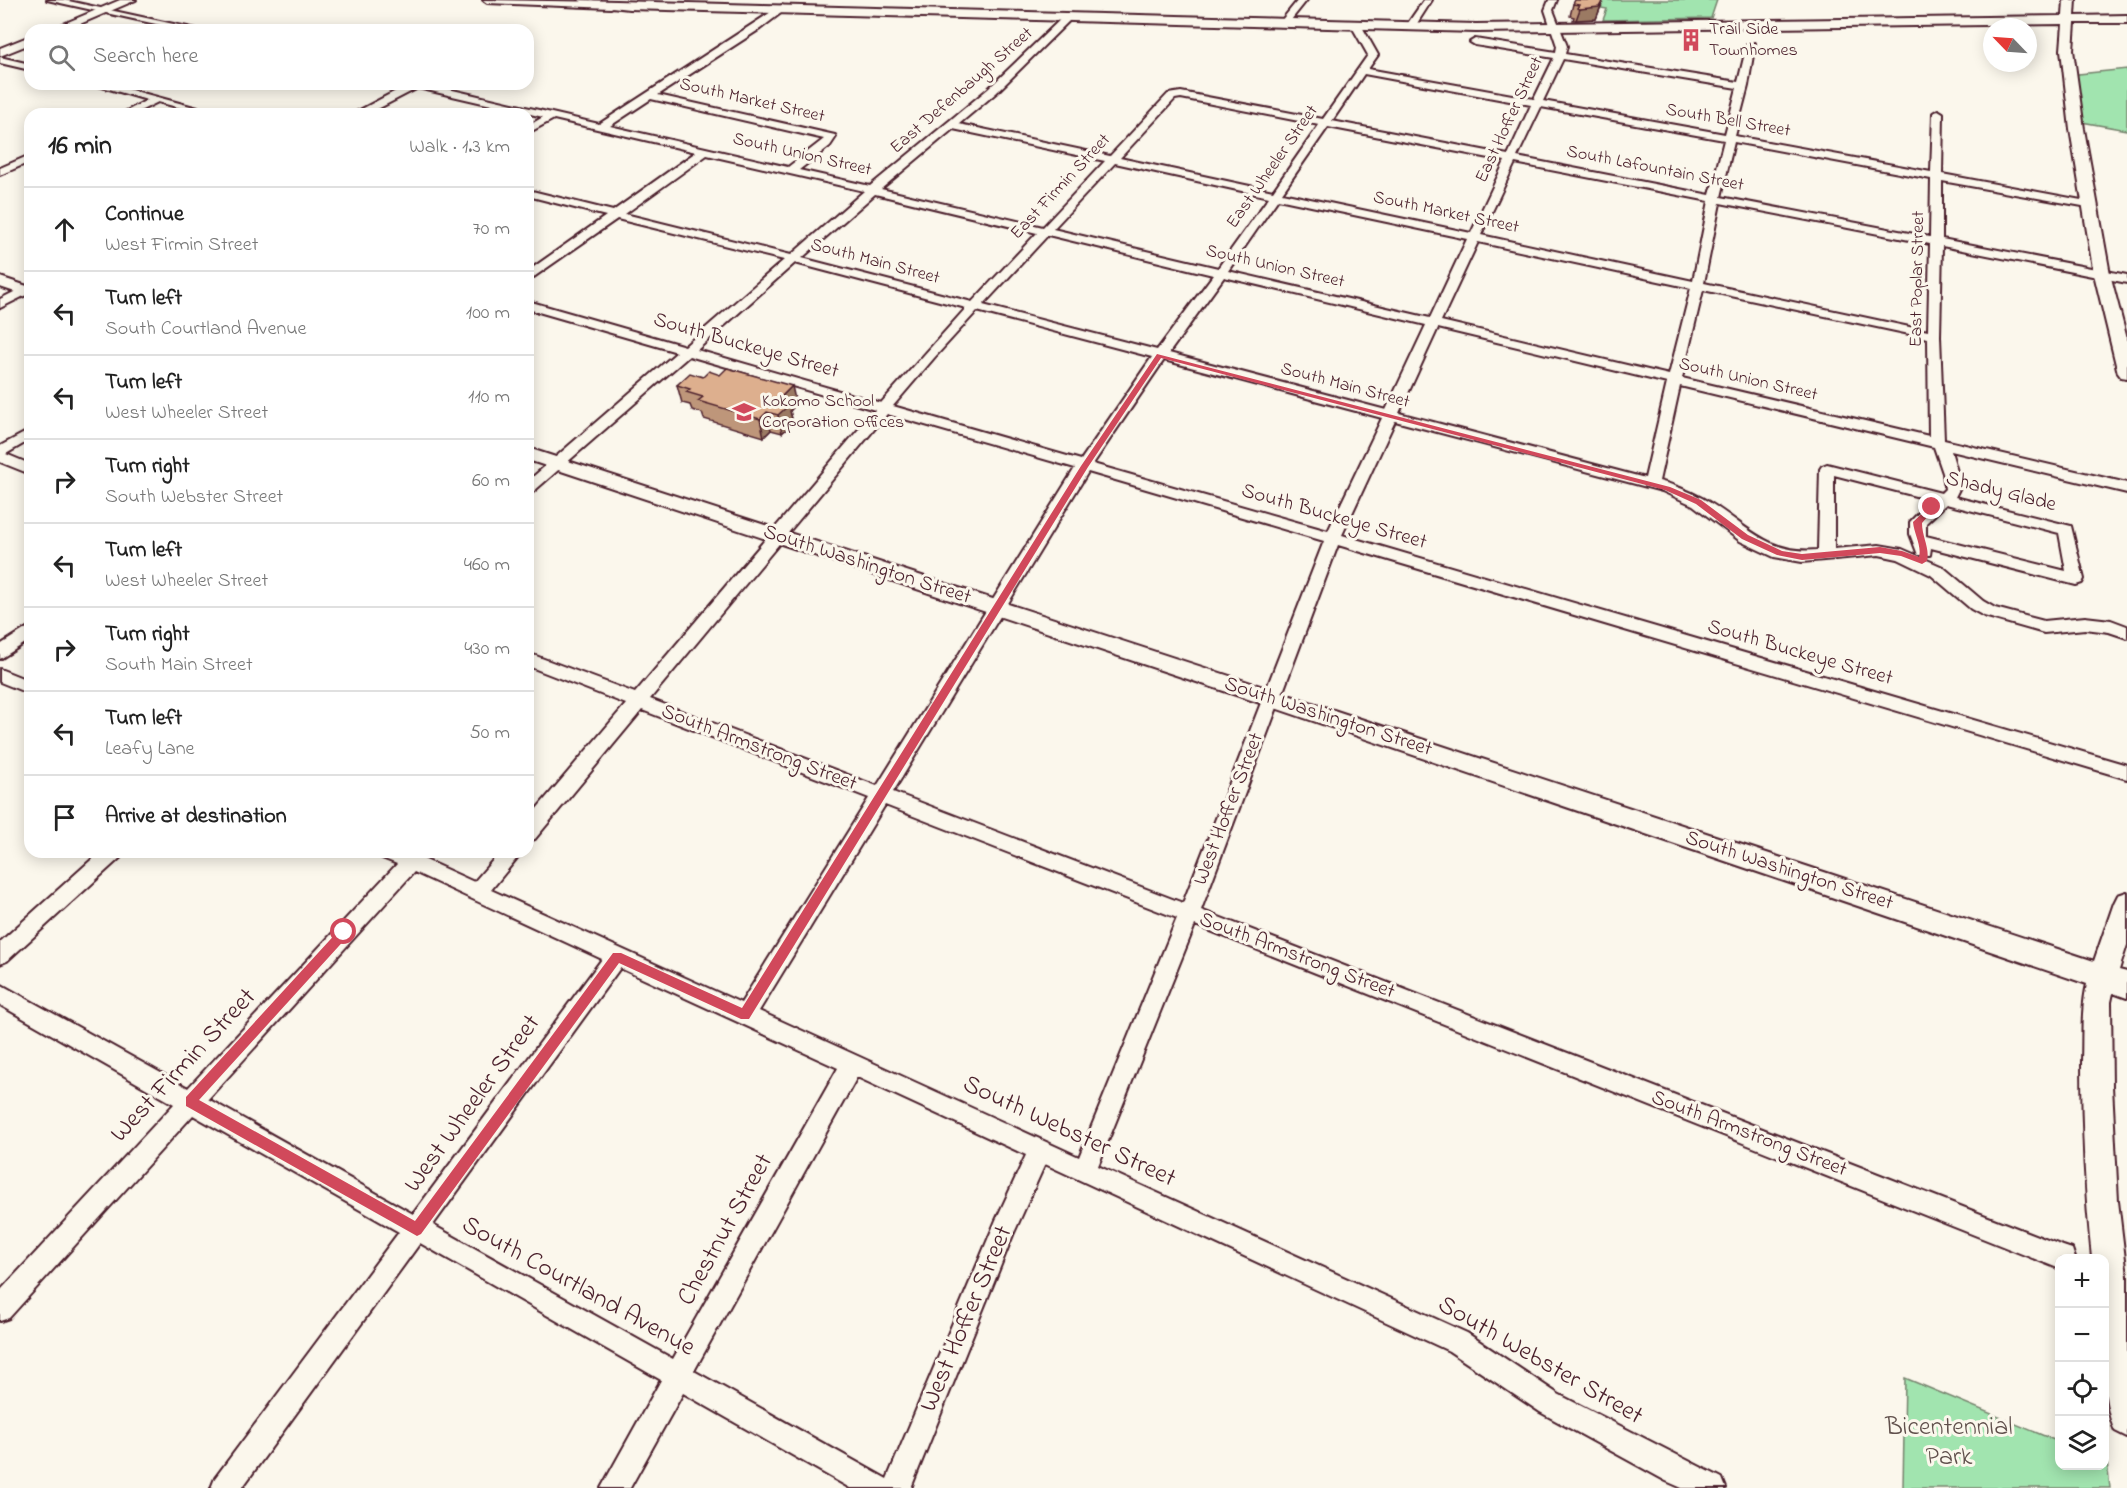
<!DOCTYPE html>
<meta charset="utf-8">
<style>
body{margin:0;font-family:"Indie Flower",sans-serif;background:#f6f6f6;color:#222}
.controls{position:absolute;right:18px;bottom:18px;display:grid;overflow:hidden;border-radius:12px;box-shadow:0 3px 15px #0003}
.controls button{width:54px;height:54px;display:grid;place-items:center;padding:0;border:0;border-bottom:2px solid #e0e0e0;background:#fff;color:#222;font:30px sans-serif}
.compass{position:absolute;left:1983px;top:18px;width:54px;height:54px;border-radius:50%;background:#fff;box-shadow:0 3px 15px #0003;rotate:295deg}
.stop{position:absolute;width:18px;height:18px;margin:-14px;border:4px solid #d1495b;border-radius:50%;background:#fff}
.stop.end{background:#d1495b;border-color:#fff;box-shadow:0 2px 6px #0008}
.list{margin:0;padding:0;list-style:none}
h2{display:flex;justify-content:space-between;align-items:center;height:78px;margin:0;padding:0 24px;font-size:26px}
h2 small{font-size:20px;font-weight:400;color:#767676}
.list li{display:grid;grid-template-columns:39px 1fr auto;gap:18px;align-items:center;box-sizing:border-box;height:84px;padding:0 24px;border-top:2px solid #e0e0e0}
.list b{display:block;font-size:22px;white-space:nowrap}
.list p{margin:0;font-size:20px;white-space:nowrap;color:#767676}
.list em{font-size:20px;font-style:normal;color:#767676}
.icon{flex:none;width:33px;height:33px;fill:none;stroke:currentColor;stroke-width:2;stroke-linecap:round;stroke-linejoin:round}
.map{position:relative;flex:none;width:2127px;height:1488px;overflow:hidden}
.search{position:absolute;background:#fff;box-shadow:0 3px 15px #0003;left:24px;top:24px;width:510px;height:66px;display:flex;align-items:center;gap:15px;box-sizing:border-box;padding:0 21px;border-radius:18px;color:#767676;font-size:22px}
.panel{position:absolute;background:#fff;box-shadow:0 3px 15px #0003;left:24px;top:108px;width:510px;height:750px;border-radius:18px}
.map>svg:first-child{display:block}
.green{fill:#a1e4af;stroke:#76826d;stroke-width:1.5}
.lines{fill:none;stroke-linecap:round;stroke-linejoin:round}
.minor-casing{stroke:#4a1f2b;stroke-width:4}
.major-casing{stroke:#4a1f2b;stroke-width:4}
.minor{fill:#fbf7ec;fill-rule:evenodd}
.major{fill:#fbf7ec;fill-rule:evenodd}
.wall{fill:#be967a;stroke:#4a1f2b;stroke-width:1.5}
.shaded-wall{fill:#9b7a63;stroke:#4a1f2b;stroke-width:1.5}
.building{fill:#ddaf8e;stroke:#4a1f2b;stroke-width:1.5}
.route{fill:#d1495b}
.labels{text-anchor:middle;dominant-baseline:central;stroke-width:6;stroke-linejoin:round;paint-order:stroke}
.far-poi-label{font-size:18px;fill:#4a1f2b;stroke:#fbf7ec;text-anchor:start}
.far-street-label{font-size:18px;fill:#4a1f2b;stroke:#fbf7ec}
.street-label{font-size:21px;fill:#4a1f2b;stroke:#fbf7ec}
.near-street-label{font-size:26px;fill:#4a1f2b;stroke:#fbf7ec}
.near-park-label{font-size:26px;fill:#60504c;stroke:#fbf7ec}
</style>
<div class="map">
<svg width="2127" height="1488" viewBox="0 0 2127 1488">
<rect width="100%" height="100%" fill="#fbf7ec"/>
<filter id="ink" filterUnits="userSpaceOnUse"><feTurbulence type="fractalNoise" baseFrequency=".0167" numOctaves="2"/><feDisplacementMap in="SourceGraphic" scale="12" xChannelSelector="R" yChannelSelector="G"/><feConvolveMatrix kernelMatrix="1 2 1 2 8 2 1 2 1" color-interpolation-filters="sRGB"/></filter>
<g filter="url(#ink)">
<!-- green -->
<path class="green" d="M1604,0h113l-6,18 -108,2 4,-11 -6,-1z
M2127,69v61l-51,-9 -7,-46z
M1905,1378l154,64 1,24h44l1,-5 2,1 3,26h-207z"/>
<g class="lines">
<!-- minor casing -->
<g class="minor-casing">
<path id="minor" d="M47,0h17l137,30h-18z
M483,0l128,2 4,3 -4,3 -124,-5z
M1298,0h9l-20,25h-6v-4z
M1424,0h8l-18,28h-6l-2,-2z
M1549,0h8l-4,10 14,36 -2,8 173,28 9,-37 8,-2 -7,43 -13,50 196,36 2,-59 5,-3 5,3 -1,61 150,28v4l-4,1 -146,-26v58l185,36v8l-185,-37 -2,90 4,104 183,43v10l-176,-42 10,34 -6,12 116,29 13,53 -2,4 -6,2 -145,-37 -1,7h-12l-8,-21v-12l21,-22 -97,-25v74l45,-4 23,4 41,18 40,34 12,7 49,13 41,-4 26,3 16,6v12l-18,-6 -24,-3 -41,4 -60,-17 -13,-7 -40,-34 -33,-16 -19,-4 -77,7 -28,-5 -34,-16 -47,-36 -31,-14 -267,-70 -53,114 785,230v14l-789,-234 -137,365 862,336 9,3 3,9h-15v11l-865,-344 -97,241 369,167 91,61 164,84 4,10h-44l-16,-7 -126,-69 -91,-61 -404,-187 -32,71 -102,253h-61l-167,-95 -53,95h-29l60,-108 -241,-137 -178,245h-31l4,-10 184,-246 -206,-117 -184,203 -9,3v-30l174,-187 -174,-99v-21l188,104 209,-224 -15,-6 -3,-6h29l66,30 26,-30h22l-31,38 250,113 128,-205 -227,-88 -107,129 -7,2v-22l98,-115 -98,-38v-13l107,40 240,-283 -186,-54 -156,136 -5,2v-13l149,-129 -149,-43v-8l157,45 99,-86 -167,-41 -89,62v-10l78,-55 -78,-20v-6l85,21 83,-59 -142,-33 -26,14v-7l15,-9 -125,-29 -50,26h-13l1,-2 53,-28h18l172,40 183,-119 4,3 -1,2 -25,19 -102,66 177,40 1,2 -6,9 -31,24 71,16 118,-97 77,-74 8,2 -77,76 -37,31 151,32 58,-62 13,-2 142,27 45,-64 -17,-30 5,-3 5,3 17,30 -10,14 166,30 20,-41 -79,-13 -5,-3 5,-3 81,13 1,-6 -12,-36zM1563,59l174,29 -12,46 -182,-33zM1364,74l167,31 -23,50 -176,-34zM1181,98l138,27 -46,66 -153,-33 55,-59zM651,99l173,40 -36,28 -178,-41zM1541,107l183,33 -14,55 -193,-38zM1328,127l177,34 -34,72 -189,-40zM953,129l152,32 -62,66 -162,-38zM1734,142l197,37 -1,58 -209,-40zM707,155l157,36 -73,64 -166,-41zM1115,163l154,34 -51,71 -165,-39zM1515,163l194,38 -16,80 -212,-46zM875,194l162,39 -65,69 -170,-44zM1278,199l189,40 -37,79 -202,-47zM1720,203l210,41 -2,87 -224,-48zM1048,235l165,40 -56,75 -174,-45zM1478,242l213,46 -22,87 -228,-54zM795,263l171,45 -85,95 -184,-53zM1224,277l202,48 -40,85 -217,-57zM1703,290l225,48 1,98 -247,-58zM977,311l175,46 -71,103 -188,-54 41,-48zM1438,328l229,55 -22,95 -246,-65zM1164,360l218,58 -54,113 -235,-67zM1680,386l254,61 9,26 2,16 -4,4 -114,-29 -5,2 -2,3 -2,81c-54,5 -74,-29 -116,-52 -13,-7 -28,-13 -43,-17zM887,414l188,54 -198,318 -227,-87zM1088,472l236,69 -141,362 -290,-111zM1946,504l113,29 7,38 -140,-35v-13zM885,805l292,113 -98,239 -320,-146zM414,872l188,87 -189,255 -205,-115zM620,968l218,100 -165,291 -240,-134zM857,1077l169,78 -30,65 -109,259 -193,-108z
M0,57l30,7v6l-30,-7z
M92,84h17l111,30h-17l-45,-12 -24,12h-13l26,-14z
M30,155v7l-30,13v-7z
M30,284v9l-30,15v-9z
M30,430v10l-24,14 24,10v10l-30,-12v-16z
M30,626v14l-30,19v-14z
M0,669l30,12v13l-30,-12z
M100,852h23l-3,6 -113,103 -7,3v-22z"/>
</g>
<!-- major casing -->
<g class="major-casing">
<path id="major" d="M120,0h16l-70,30h-17z
M579,0l897,24 587,-8 1,-16h12l-1,16 52,-1v8h-52l-2,27 11,79 26,145 17,65v39l-6,-1 -3,-4 -24,-99 -24,-145 -9,-79 2,-26 -587,8 -847,-23 -44,-5z
M30,36v8l-30,12v-8z
M0,277l30,10v10l-30,-10z
M528,448l751,244 815,269 20,-58 4,-8 9,-3v53l-8,25 8,2v26l-14,-5 -2,9 1,84 6,115 9,75v161l-12,-6c-18,-41 -11,-125 -11,-173h-12c-7,-65 -10,-131 -10,-196 1,-26 -1,-52 5,-78l-824,-280 -735,-244z"/>
</g>
<!-- minor -->
<use href="#minor" class="minor"/>
<!-- major -->
<use href="#major" class="major"/>
</g>
<!-- wall -->
<path class="wall" d="M1573,4l28,2 -5,13 -20,1h-3l1,-3 -4,-1z
M703,377l93,27 -6,7 3,12 -11,10 -11,-3 -7,7 -60,-18 -2,-6 -10,-3 -2,-5 -8,-2 -5,-18z"/>
<!-- shaded-wall -->
<path class="shaded-wall" d="M1603,0l-2,6 -5,13 -20,1 4,-11z
M792,386l4,18 -6,7 3,12 -11,10 -4,-18 -1,-14z
M767,412l4,18 -7,7 -4,-18z"/>
<!-- building -->
<path class="building" d="M1575,0h28l-4,7 -19,2 -3,-1 2,-3 -6,-1z
M727,368l65,18 -15,15 12,4 -11,10 -11,-3 -7,7 -62,-18 5,-4 -17,-5 4,-3 -13,-4 13,-12 13,4 6,-6 11,4z"/>
</g>
<!-- route -->
<path class="route" d="M1157,354l513,133 31,13 47,35 34,16 20,3 78,-7 22,4 17,6c3,-11 -5,-23 -6,-35l19,-18 4,3 -14,16c0,14 8,25 5,38l-5,3 -21,-8 -21,-3 -78,7 -25,-5 -35,-16 -46,-35 -31,-14 -504,-132 -73,109 -339,552h-8l-122,-56 -198,271 -4,2 -231,-130v-9l154,-168h8v7l-149,164 216,121 198,-268h8l121,55 339,-542z"/>
<!-- icons -->
<defs>
<g id="building-bare" transform="scale(1.8)"><path d="M-4-6H4V6H1V3H-1V6H-4ZM-2.5-4.3h1.7v1.8h-1.7ZM.8-4.3h1.7v1.8H.8ZM-2.5-1h1.7V.8h-1.7ZM.8-1h1.7V.8H.8Z" fill="#d1495b" stroke="#fbf7ec" stroke-width="2.5" paint-order="stroke"/></g>
<g id="school-bare" transform="scale(1.8)"><path d="M0-5L7-2L0 1L-7-2ZM-4 1L0 2.5L4 1V4Q0 6-4 4Z" fill="#d1495b" stroke="#fbf7ec" stroke-width="2.5" paint-order="stroke"/></g>
</defs>
<g fill-rule="evenodd">
<use href="#building-bare" x="1691" y="40"/>
<use href="#school-bare" x="744" y="412"/>
</g>
<g class="labels">
<!-- far-poi labels -->
<g class="far-poi-label">
<text x="1709" y="30">Trail Side<tspan x="1709" dy="21">Townhomes</tspan></text>
<text x="762" y="402">Kokomo School<tspan x="762" dy="21">Corporation Offices</tspan></text>
</g>
<!-- far-street labels -->
<g class="far-street-label">
<text transform="translate(962 91) rotate(-41)">East Defenbaugh Street</text>
<text transform="translate(752 101) rotate(13)">South Market Street</text>
<text transform="translate(1510 120) rotate(-65)">East Hoffer Street</text>
<text transform="translate(1728 121) rotate(10)">South Bell Street</text>
<text transform="translate(802 155) rotate(13)">South Union Street</text>
<text transform="translate(1273 167) rotate(-55)">East Wheeler Street</text>
<text transform="translate(1655 169) rotate(11)">South Lafountain Street</text>
<text transform="translate(1061 187) rotate(-47)">East Firmin Street</text>
<text transform="translate(1446 213) rotate(12)">South Market Street</text>
<text transform="translate(875 262) rotate(15)">South Main Street</text>
<text transform="translate(1275 267) rotate(13)">South Union Street</text>
<text transform="translate(1918 279) rotate(-89)">East Poplar Street</text>
<text transform="translate(1748 380) rotate(13)">South Union Street</text>
<text transform="translate(1345 386) rotate(15)">South Main Street</text>
</g>
<!-- street labels -->
<g class="street-label">
<text transform="translate(746 346) rotate(16)">South Buckeye Street</text>
<text transform="translate(2001 492) rotate(14)">Shady Glade</text>
<text transform="translate(1334 517) rotate(16)">South Buckeye Street</text>
<text transform="translate(867 565) rotate(18)">South Washington Street</text>
<text transform="translate(1800 653) rotate(16)">South Buckeye Street</text>
<text transform="translate(1328 717) rotate(18)">South Washington Street</text>
<text transform="translate(759 748) rotate(21)">South Armstrong Street</text>
<text transform="translate(1229 809) rotate(-69)">West Hoffer Street</text>
<text transform="translate(1789 871) rotate(18)">South Washington Street</text>
<text transform="translate(1297 956) rotate(21)">South Armstrong Street</text>
<text transform="translate(1749 1134) rotate(21)">South Armstrong Street</text>
</g>
<!-- near-street labels -->
<g class="near-street-label">
<text transform="translate(184 1066) rotate(-47)">West Firmin Street</text>
<text transform="translate(473 1104) rotate(-54)">West Wheeler Street</text>
<text transform="translate(1069 1132) rotate(25)">South Webster Street</text>
<text transform="translate(726 1230) rotate(-61)">Chestnut Street</text>
<text transform="translate(578 1287) rotate(29)">South Courtland Avenue</text>
<text transform="translate(967 1319) rotate(-67)">West Hoffer Street</text>
<text transform="translate(1540 1361) rotate(30)">South Webster Street</text>
</g>
<!-- near-park labels -->
<g class="near-park-label">
<text x="1949" y="1428">Bicentennial<tspan x="1949" dy="30">Park</tspan></text>
</g>
</g>
</svg>
<div class="controls">
<button>+</button>
<button>−</button>
<button><svg class="icon" aria-label="locate" viewBox="0 0 24 24"><circle cx="12" cy="12" r="6"/><path d="M12 2v4M12 18v4M2 12h4M18 12h4"/></svg></button>
<button><svg class="icon" aria-label="layers" viewBox="0 0 24 24"><path d="M12 4l9 5-9 5-9-5zM3 14l9 5 9-5"/></svg></button>
</div>
<svg class="compass" viewBox="-18 -18 36 36"><path d="M0-13l5 13h-10z" fill="#e53935"/><path d="M0 13l5-13h-10z" fill="#767676"/></svg>
<div class="stop" style="left:344px;top:932px"></div>
<div class="stop end" style="left:1932px;top:507px"></div>
<div class="search"><svg class="icon" aria-label="search" viewBox="0 0 24 24"><circle cx="10" cy="10" r="6"/><path d="M15 15l6 6"/></svg>Search here</div>
<section class="panel">
<h2>16 min<small>Walk · 1.3 km</small></h2>
<ul class="list">
<li><svg class="icon" aria-label="ahead" viewBox="0 0 24 24"><path d="M12 20V5M6 11l6-6 6 6"/></svg><div><b>Continue</b><p>West Firmin Street</p></div><em>70 m</em></li>
<li><svg class="icon" aria-label="left" viewBox="0 0 24 24"><path d="M17 20v-9H6M10 6l-5 5 5 5"/></svg><div><b>Turn left</b><p>South Courtland Avenue</p></div><em>100 m</em></li>
<li><svg class="icon" aria-label="left" viewBox="0 0 24 24"><path d="M17 20v-9H6M10 6l-5 5 5 5"/></svg><div><b>Turn left</b><p>West Wheeler Street</p></div><em>110 m</em></li>
<li><svg class="icon" aria-label="right" viewBox="0 0 24 24"><path d="M7 20v-9h11M14 6l5 5-5 5"/></svg><div><b>Turn right</b><p>South Webster Street</p></div><em>60 m</em></li>
<li><svg class="icon" aria-label="left" viewBox="0 0 24 24"><path d="M17 20v-9H6M10 6l-5 5 5 5"/></svg><div><b>Turn left</b><p>West Wheeler Street</p></div><em>460 m</em></li>
<li><svg class="icon" aria-label="right" viewBox="0 0 24 24"><path d="M7 20v-9h11M14 6l5 5-5 5"/></svg><div><b>Turn right</b><p>South Main Street</p></div><em>430 m</em></li>
<li><svg class="icon" aria-label="left" viewBox="0 0 24 24"><path d="M17 20v-9H6M10 6l-5 5 5 5"/></svg><div><b>Turn left</b><p>Leafy Lane</p></div><em>50 m</em></li>
<li><svg class="icon" aria-label="arrive" viewBox="0 0 24 24"><path d="M6 21V4h12l-3 4 3 4H6"/></svg><div><b>Arrive at destination</b></div></li>
</ul>
</section>
</div>
